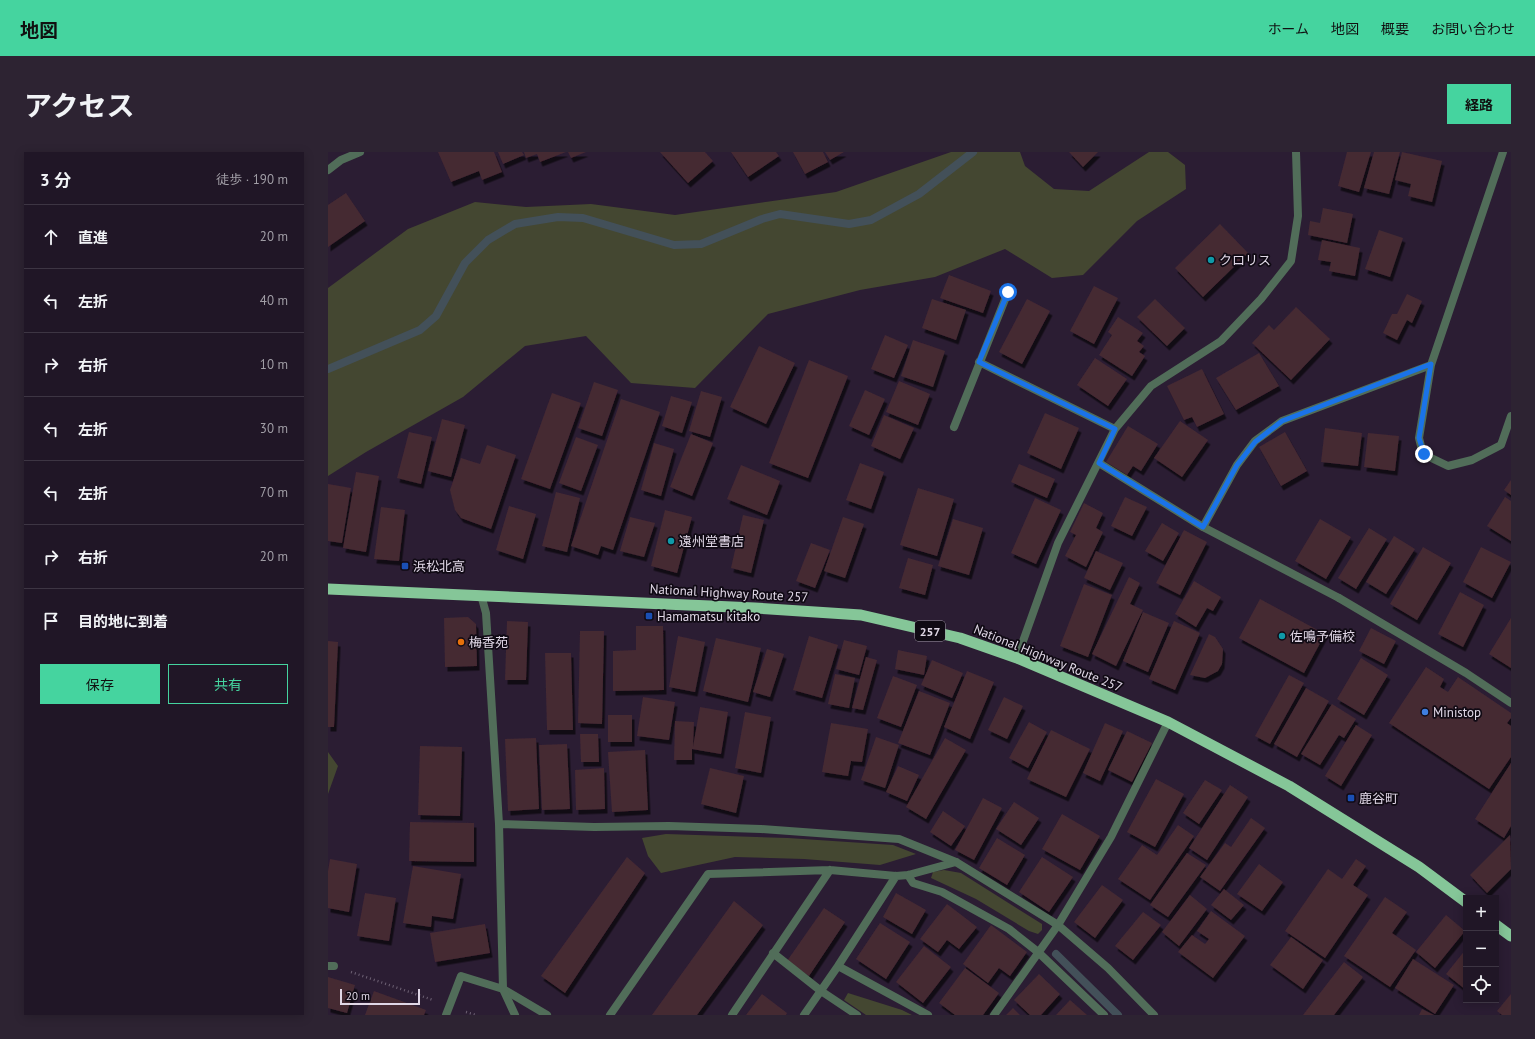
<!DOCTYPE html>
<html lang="ja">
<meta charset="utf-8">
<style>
body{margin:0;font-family:"PT Sans","Noto Sans JP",sans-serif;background:#2d2332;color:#f1f3f6}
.controls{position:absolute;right:12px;bottom:12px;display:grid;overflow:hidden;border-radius:0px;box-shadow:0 2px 10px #0003}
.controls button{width:36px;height:36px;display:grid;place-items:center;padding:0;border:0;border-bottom:1px solid #3d3543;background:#201626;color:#f1f3f6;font:20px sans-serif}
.scale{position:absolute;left:12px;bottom:10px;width:80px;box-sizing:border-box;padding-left:4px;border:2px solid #e0d7e6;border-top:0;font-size:11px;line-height:14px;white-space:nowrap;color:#e0d7e6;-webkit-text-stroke:3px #100a14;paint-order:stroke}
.stop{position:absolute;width:12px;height:12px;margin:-9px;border:3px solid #1a73e8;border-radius:50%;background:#fff}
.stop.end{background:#1a73e8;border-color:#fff;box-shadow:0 1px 4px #0008}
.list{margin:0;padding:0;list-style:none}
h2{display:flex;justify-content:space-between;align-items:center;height:52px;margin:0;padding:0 16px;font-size:17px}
h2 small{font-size:13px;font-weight:400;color:#a29fa7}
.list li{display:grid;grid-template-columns:26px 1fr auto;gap:12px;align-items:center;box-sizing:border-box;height:64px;padding:0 16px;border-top:1px solid #3d3543}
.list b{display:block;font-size:15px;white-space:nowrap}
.list em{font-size:13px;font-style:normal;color:#a29fa7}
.actions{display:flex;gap:8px;padding:12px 16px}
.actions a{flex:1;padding:9px 0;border:1px solid #45d49f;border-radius:0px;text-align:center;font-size:14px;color:#45d49f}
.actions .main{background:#45d49f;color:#111}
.icon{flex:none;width:22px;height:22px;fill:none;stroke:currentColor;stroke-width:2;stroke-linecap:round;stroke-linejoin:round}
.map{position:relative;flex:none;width:1183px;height:863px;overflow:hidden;border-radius:0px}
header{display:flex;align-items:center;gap:24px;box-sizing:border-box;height:56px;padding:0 20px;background:#45d49f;color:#111}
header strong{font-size:19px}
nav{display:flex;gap:22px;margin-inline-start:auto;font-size:14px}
.intro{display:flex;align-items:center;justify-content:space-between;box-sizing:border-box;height:96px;padding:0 24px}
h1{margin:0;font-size:28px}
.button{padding:10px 18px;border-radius:0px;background:#45d49f;color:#111;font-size:14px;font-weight:700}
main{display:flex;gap:24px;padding:0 24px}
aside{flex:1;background:#201626;border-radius:0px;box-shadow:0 2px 10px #0003}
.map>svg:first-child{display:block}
.green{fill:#444731}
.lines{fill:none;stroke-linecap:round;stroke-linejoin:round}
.stream{stroke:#435059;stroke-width:8}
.building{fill:#452933;filter:url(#shadow)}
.path{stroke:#6e6275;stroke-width:2.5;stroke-dasharray:1 3;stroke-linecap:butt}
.service{stroke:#516d59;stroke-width:8}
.minor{stroke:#516d59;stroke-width:8}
.tertiary{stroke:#516d59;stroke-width:8}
.trunk{stroke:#85c698;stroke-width:11}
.route{stroke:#1a73e8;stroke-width:5}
.culture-dot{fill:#0f9aa8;stroke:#100a14;stroke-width:1.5}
.transit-dot{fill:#1a4fb4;stroke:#100a14;stroke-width:1.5}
.food-dot{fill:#e8710a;stroke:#100a14;stroke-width:1.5}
.shop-dot{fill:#3f7fe0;stroke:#100a14;stroke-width:1.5}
.labels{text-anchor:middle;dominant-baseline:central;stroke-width:3.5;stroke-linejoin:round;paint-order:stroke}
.shield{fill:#100a14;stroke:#a29aa7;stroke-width:1}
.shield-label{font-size:12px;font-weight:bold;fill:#e0d7e6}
.poi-label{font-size:13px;fill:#e0d7e6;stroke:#100a14;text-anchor:start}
.street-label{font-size:13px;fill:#e0d7e6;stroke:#100a14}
</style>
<header>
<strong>地図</strong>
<nav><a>ホーム</a><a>地図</a><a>概要</a><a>お問い合わせ</a></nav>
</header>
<div class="intro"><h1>アクセス</h1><a class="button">経路</a></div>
<main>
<aside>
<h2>3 分<small>徒歩 · 190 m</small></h2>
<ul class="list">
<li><svg class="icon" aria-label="ahead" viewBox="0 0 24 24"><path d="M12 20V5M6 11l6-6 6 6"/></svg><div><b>直進</b></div><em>20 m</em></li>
<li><svg class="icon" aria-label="left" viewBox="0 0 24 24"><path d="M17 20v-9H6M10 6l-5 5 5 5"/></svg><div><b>左折</b></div><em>40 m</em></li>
<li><svg class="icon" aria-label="right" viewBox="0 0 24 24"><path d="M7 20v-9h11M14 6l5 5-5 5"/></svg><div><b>右折</b></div><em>10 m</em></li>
<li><svg class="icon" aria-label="left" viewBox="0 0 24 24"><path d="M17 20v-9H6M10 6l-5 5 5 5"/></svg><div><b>左折</b></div><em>30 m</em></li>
<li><svg class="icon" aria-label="left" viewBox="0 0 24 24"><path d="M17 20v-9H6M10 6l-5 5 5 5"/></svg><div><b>左折</b></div><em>70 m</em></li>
<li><svg class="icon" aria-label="right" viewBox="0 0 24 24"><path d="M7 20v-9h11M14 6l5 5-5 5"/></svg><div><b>右折</b></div><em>20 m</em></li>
<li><svg class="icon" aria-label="arrive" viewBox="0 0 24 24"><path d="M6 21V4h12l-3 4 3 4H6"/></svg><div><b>目的地に到着</b></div></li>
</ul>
<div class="actions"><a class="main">保存</a><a>共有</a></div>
</aside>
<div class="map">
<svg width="1183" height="863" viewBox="0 0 1183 863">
<defs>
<filter id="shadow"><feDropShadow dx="2.5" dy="4.5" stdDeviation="0" flood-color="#0009"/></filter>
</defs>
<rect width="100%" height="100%" fill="#2b1d33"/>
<!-- green -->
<path class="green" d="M623,0h69l5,14 29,23 35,2 60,-39h19l17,13 1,24 -49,32 -54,54 -31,3 -47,-29 -70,28 -75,13 -92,24 -73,74 -64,-5 -45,-47 -61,10 -62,51 -97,55 -38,24v-188l80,-59 67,-27 51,5 65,-3 84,11 161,-23z
M0,600l10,14 -10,28z
M338,682l122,4 105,7 23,9 -36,11 -76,-6 -69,-2 -74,16 -13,-17 -6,-18z
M616,718l17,3 81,51v6l-4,4 -9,-3 -53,-32 -45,-21 2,-6z
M520,841l54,17 10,5h-46l-22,-15z"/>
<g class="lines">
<!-- stream -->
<path class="stream" d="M0,217l92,-39 16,-14 29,-53 23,-23 27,-16 43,-7 25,1 91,27 27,-1 61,-25 18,-5 69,10 22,-4 48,-26 54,-42
M728,802l62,61"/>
</g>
<!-- building -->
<path class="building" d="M110,0h56l8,20 -20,8 -3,-9 -28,11z
M170,0h24l2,3 -21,9z
M196,0h42l-26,10 -3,-8 -11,4z
M240,0h18l-15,6z
M332,0h45l8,9 -25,22z
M403,0h45l3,4 -31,21z
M465,0h30l5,10 -23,12z
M497,0h19l-14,8z
M741,0h29l-15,15z
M1019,0h24l-12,40 -21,-6z
M1046,0h26l-11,42 -25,-6z
M1074,0l40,9 -10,41 -24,-6 3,-12 -16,-4z
M18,41l19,28 -37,26v-42z
M995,56l30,6 -6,29 -39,-8 2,-14 10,2z
M892,72l28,29 -45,44 -28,-29z
M1051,78l24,8 -13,39 -25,-8z
M994,88l38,8 -5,28 -26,-5 2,-9 -13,-2z
M621,123l42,16 -8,22 -43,-15z
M766,134l24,12 -24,46 -24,-13z
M1079,142l15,7 -10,22 -5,-3 -10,20 -14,-7 9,-19h5z
M604,147l34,11 -10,30 -34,-12z
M699,147l23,12 -28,53 -23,-12z
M827,147l30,29 -18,18 -30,-29z
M968,155l34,32 -39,41 -39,-37 17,-18 5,5z
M790,165l25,16 -6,8 7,5 -5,6 6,4 -13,20 -33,-21 13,-20 -4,-3z
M557,183l23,10 -14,33 -23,-9z
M585,188l32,11 -12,36 -32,-11z
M431,194l36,17 -29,61 -36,-17z
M931,201l20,33 -43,24 -20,-32z
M767,206l32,21 -19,27 -31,-21z
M481,208l39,16 -40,102 -39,-15z
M874,217l22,45 -27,13 -5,-10 -8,3 -17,-34z
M571,229l31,13 -12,31 -32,-13z
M266,230l24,8 -16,46 -24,-8z
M537,238l20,9 -16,36 -20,-9z
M373,239l21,6 -12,40 -21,-6z
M224,241l29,10 -31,86 -29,-10z
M343,244l21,6 -10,31 -20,-7z
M293,247l39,13 -47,138 -12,-4 -3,9 -27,-9z
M717,261l34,15 -18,41 -34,-16z
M556,263l30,13 -14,31 -29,-13z
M114,267l23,6 -14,52 -23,-6z
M852,269l28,19 -26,37 -28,-19z
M800,274l30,18 -17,27 -8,-5 -6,9 -21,-13z
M997,276l37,5 -4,33 -37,-4z
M81,280l23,5 -11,47 -24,-6z
M957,280l22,39 -26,15 -22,-39z
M1040,281l31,3 -4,35 -31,-4z
M363,282l22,9 -21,53 -22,-9z
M248,285l22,8 -17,46 -22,-8z
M326,291l20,6 -13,47 -20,-6z
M159,293l29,10 -25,74 -30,-11 -6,-8 -5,-20 11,-32 19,6z
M532,311l24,9 -13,37 -25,-9z
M691,312l36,15 -8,19 -36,-16z
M413,313l39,16 -13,34 -40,-16z
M28,320l23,4 -13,76 -23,-4z
M1183,328v15l-7,-5z
M0,332l23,4 -9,55 -14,-2z
M590,336l36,11 -17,57 -37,-11z
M228,340l24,6 -13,54 -25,-6z
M797,345l22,10 -15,29 -21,-10z
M1177,345l6,4v40l-24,-15z
M707,346l26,12 -25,54 -25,-11z
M756,351l19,10 -7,15 7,4 -17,35 -21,-11 11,-21 -6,-3z
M181,354l27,8 -13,45 -27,-9z
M53,355l24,3 -6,51 -25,-2z
M337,358l27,7 -15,56 -26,-7z
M415,363l21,5 -13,53 -20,-5z
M302,365l25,6 -11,34 -24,-6z
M515,365l21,7 -19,54 -21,-7z
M625,367l30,9 -14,47 -31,-9z
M992,367l31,18 -25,42 -31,-18z
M834,371l17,10 -16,28 -18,-10z
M1041,376l18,11 -31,50 -18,-11z
M856,378l23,12 -27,53 -24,-12z
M1066,384l21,13 -29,45 -20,-12z
M483,391l19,7 -15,38 -19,-7z
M1095,395l28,16 -34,57 -27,-16z
M1153,395l30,15 -19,36 -29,-16z
M768,399l27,12 -13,27 -26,-12z
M580,406l25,7 -8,30 -26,-7z
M801,425l11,6 -10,21 13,6 -27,56 -24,-12z
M866,429l27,16 -8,14 -6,-3 -11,19 -21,-13z
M756,432l28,11 -24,62 -28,-11z
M1132,440l24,13 -21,42 -25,-13z
M932,447l65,35 -21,39 -65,-35z
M815,460l26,11 -21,49 -25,-11z
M140,465l8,7 1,42 -32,1 -1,-49z
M1183,466v50l-22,-14z
M179,469l21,1 -2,58h-21z
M846,469l26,12 -25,57 -26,-11z
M308,474h27l1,64 -51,1v-40l23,-1z
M1043,476l25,13 -12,23 -25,-13z
M252,479h24l-2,93 -24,-1z
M881,482l6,3 8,12 -1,15 -4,7 -13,7 -15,-3z
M350,484l27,6 -10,50 -26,-5z
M481,484l29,9 -16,53 -29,-8z
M388,486l45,10 -13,54 -45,-11z
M516,488l23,6 -8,29 -23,-6z
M0,489l10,1 -4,85h-6z
M439,497l17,5 -14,43 -17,-5z
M570,498l29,6 -3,19 -29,-6z
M217,501h26l2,77h-26z
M538,505l11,3 -14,50 -11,-2z
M1033,506l27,17 -24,40 -27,-16z
M604,508l31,13 -11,25 -31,-13z
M1098,515l18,12 -4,8 8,5 10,-15 53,36v5l-4,5 4,3v31l-22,32 -100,-66z
M639,519l27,11 -24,57 -26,-12z
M507,522l20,4 -6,30 -21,-4z
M961,523l15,8 -34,61 -15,-8z
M565,524l24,9 -16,42 -24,-9z
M978,536l23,13 -32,56 -23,-13z
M591,539l31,12 -20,52 -32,-12z
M315,545l32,5 -6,38 -32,-4z
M676,545l19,9 -16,33 -19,-9z
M1004,552l24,15 -12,19 -5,-3 -19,30 -19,-11z
M372,555l28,5 -7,42 -29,-5v11h-18l1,-39 19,1 -1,25z
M417,560l26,5 -10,56 -26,-5z
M280,563h24v27h-24z
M701,570l18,10 -19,36 -19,-10z
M503,571l37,6 -6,33 -11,-1 -3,15 -26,-4z
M777,571l18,8 -23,50 -17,-8z
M1028,573l16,10 -31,51 -16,-10z
M723,578l39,19 -24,48 -39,-18z
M799,579l25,12 -20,39 -24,-12z
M252,582h18l1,28h-18z
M548,585l23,8 -14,43 -24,-8z
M208,586l3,71 -31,2 -3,-72z
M617,586l21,12 -40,69 -20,-12z
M239,592l3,65 -28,1 -3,-65z
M92,594l42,1 -2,69 -42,-1z
M317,598l3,60 -36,2 -4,-60z
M1183,611v63l-7,12 -29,-19z
M570,614l21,9 -12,26 -21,-9z
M276,616l1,41 -29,1 -1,-40z
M382,616l34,8 -8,37 -35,-9z
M828,627l28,15 -29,53 -28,-15z
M877,628l17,10 -23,34 -16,-11z
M902,633l18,12 -41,63 -18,-12z
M655,646l19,10 -28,52 -19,-10z
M686,650l25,16 -18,27 -25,-16z
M615,659l22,15 -14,20 -21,-14z
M734,662l38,22 -20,34 -38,-21z
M923,666l14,10 -45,63 -20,-14 25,-34 6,4z
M82,670l64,1v39l-65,-1z
M850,673l16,11 -44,64 -32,-21 24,-34 15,10z
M1182,683l1,34 -24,24 -17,-18z
M669,686l28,17 -18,30 -28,-17z
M859,701l19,12 -38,52 -18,-12z
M299,705l18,16 -80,120 -24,-17z
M714,705l31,20 -24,35 -30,-20z
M2,707l27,5 -8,48 -21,-4v-37z
M1028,707l10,7 -13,19 15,10 -43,63 -40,-27 43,-62 14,10z
M931,712l24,18 -21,29 -25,-17z
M85,714l48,8 -8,45 -21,-3 -1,11 -28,-4z
M774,733l21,15 -28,38 -21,-16z
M896,737l20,16 -13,15 -20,-15z
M37,741l31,5 -7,43 -32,-5z
M568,741l30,17 -14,24 -29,-17z
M862,743l17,14 -28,37 -17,-14z
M1057,745l22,15 -15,21 24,17 -26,37 -46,-31z
M406,749l29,24 -66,90h-45z
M619,752l30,23 -18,22 -12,-9 -9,12 -18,-13z
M496,756l21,14 -36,54 -22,-15z
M883,759l34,25 -32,42 -35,-26 14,-17 13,9 4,-5 -12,-8z
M815,760l18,13 -28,35 -18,-14z
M1118,763l19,16 -30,37 -19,-16z
M552,771l30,19 -24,37 -30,-20z
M157,772l5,29 -55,9 -5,-29z
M663,773l36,27 -17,24 -11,-8 -11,15 -25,-19z
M963,785l32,23 -20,29 -33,-24z
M596,794l27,21 -28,36 -27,-21z
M1138,797v41l-20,-16z
M1085,807l41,26 -19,29 -40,-26z
M1016,810l19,15 -29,38h-31z
M637,816l34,25 -16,22h-28l-16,-12z
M711,822l21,20 -19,21h-11l-16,-15z
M0,825l27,8 -8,28 -19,-5z
M46,839l52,19 -2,5h-59z
M434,842l25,19 -1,2h-40z
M1183,842v21h-9l-5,-4z
M742,848l17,15h-31z
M685,856l7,7h-14z
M1094,857l12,6h-15z"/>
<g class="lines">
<!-- path -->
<path class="path" d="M23,820l82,28
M138,860l10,3"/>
<!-- service -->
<path class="service" d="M771,311l104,64 136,71
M580,723l5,8 29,9 67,37 29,23 66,63
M445,801l48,38 36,24
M0,814h6
M510,814l90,49
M175,837l44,26
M282,863l98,-141 122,-4 66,6 12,-1 48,-13
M404,863l98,-145
M476,863l34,-49 58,-90
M666,863l64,-90 53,-88 57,-115"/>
<!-- minor -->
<path class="minor" d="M1175,0l-72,213 -12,73 4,16 25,12 24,-6 29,-15 10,-29
M651,210l136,67
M626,275l54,-135
M875,375l34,-62 18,-24 27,-20 149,-56
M153,443l5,18 13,211 95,3 75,-1 92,3 138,10 57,23 102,63 50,43 46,47
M1011,446l127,75 45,30
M689,506l41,-115 57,-114 36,-43 70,-45 40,-42 30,-38 7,-45 -2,-64
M171,672l4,165 12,26
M118,863l15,-39 42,13"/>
<!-- tertiary -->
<path class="tertiary" d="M0,18l13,-10 19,-8"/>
<!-- trunk -->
<path class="trunk" d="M0,437l427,19 106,7 99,23 57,20 151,64 121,64 130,81 47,35
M1168,773l15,11"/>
</g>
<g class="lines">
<!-- route -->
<path class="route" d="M680,140l-29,70 136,67 -16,34 104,64 34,-62 18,-23 27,-21 149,-57 -12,74 5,16"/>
</g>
<!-- markers -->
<g class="culture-dot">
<circle cx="883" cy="108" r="4"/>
<circle cx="343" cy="389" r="4"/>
<circle cx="954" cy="484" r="4"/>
</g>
<g class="transit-dot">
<rect x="73" y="410" width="8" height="8" rx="2"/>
<rect x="317" y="460" width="8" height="8" rx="2"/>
<rect x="1019" y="642" width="8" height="8" rx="2"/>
</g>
<circle class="food-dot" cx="133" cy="490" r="4"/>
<circle class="shop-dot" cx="1097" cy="560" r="4"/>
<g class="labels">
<!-- shield labels -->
<rect class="shield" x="587" y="469" width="30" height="20" rx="3"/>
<g class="shield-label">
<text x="602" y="479">257</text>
</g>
<!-- poi labels -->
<g class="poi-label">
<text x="891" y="108">クロリス</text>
<text x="351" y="389">遠州堂書店</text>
<text x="85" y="414">浜松北高</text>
<text x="329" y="464">Hamamatsu kitako</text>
<text x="962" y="484">佐鳴予備校</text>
<text x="141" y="490">梅香苑</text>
<text x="1105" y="560">Ministop</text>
<text x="1031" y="646">鹿谷町</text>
</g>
<!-- street labels -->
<g class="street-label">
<text transform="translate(401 441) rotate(3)">National Highway Route 257</text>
<text transform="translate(720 506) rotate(22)">National Highway Route 257</text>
</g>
</g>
</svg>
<div class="controls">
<button>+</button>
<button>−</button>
<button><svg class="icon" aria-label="locate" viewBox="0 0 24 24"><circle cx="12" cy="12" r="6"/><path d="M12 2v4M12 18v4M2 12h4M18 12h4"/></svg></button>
</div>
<div class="scale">20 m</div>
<div class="stop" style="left:680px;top:140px"></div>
<div class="stop end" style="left:1096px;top:302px"></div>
</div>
</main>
